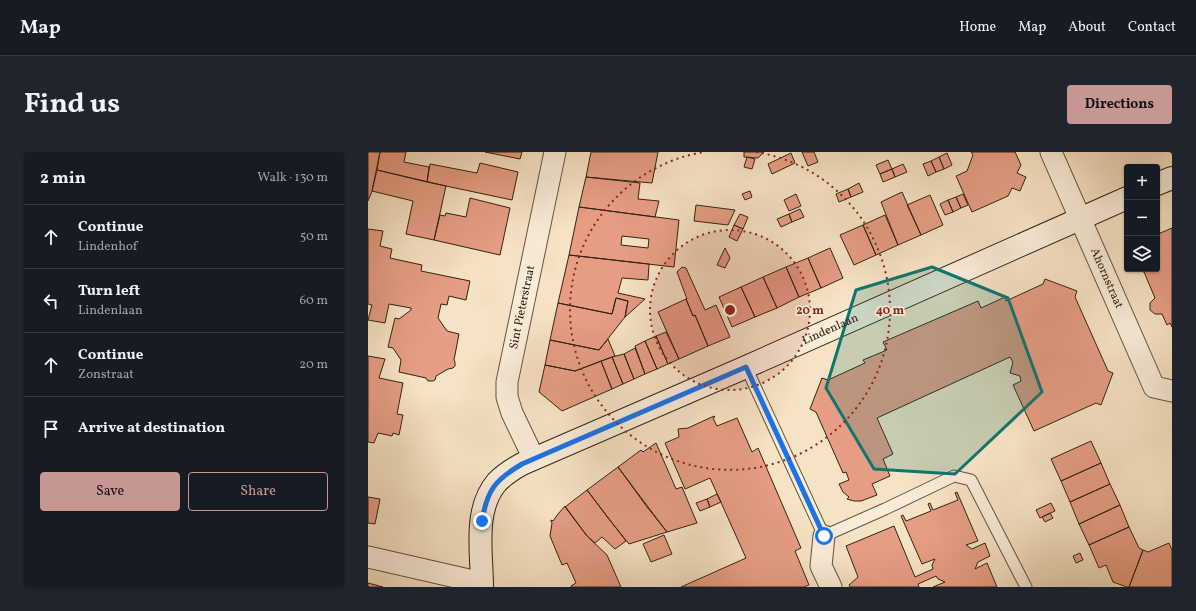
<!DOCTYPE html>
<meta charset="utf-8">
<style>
body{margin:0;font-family:Vollkorn,serif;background:#20242c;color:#f1f3f6}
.controls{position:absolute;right:12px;top:12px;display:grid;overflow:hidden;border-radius:4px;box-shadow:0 1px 3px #0004}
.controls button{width:36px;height:36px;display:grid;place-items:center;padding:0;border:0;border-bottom:1px solid #363941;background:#171b24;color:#f1f3f6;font:20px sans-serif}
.stop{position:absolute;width:12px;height:12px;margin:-9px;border:3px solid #1a73e8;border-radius:50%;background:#fff}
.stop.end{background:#1a73e8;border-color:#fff;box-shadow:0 1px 4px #0008}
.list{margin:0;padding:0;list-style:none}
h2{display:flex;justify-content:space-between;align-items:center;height:52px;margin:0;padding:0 16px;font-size:17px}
h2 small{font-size:13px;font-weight:400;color:#9ea1a6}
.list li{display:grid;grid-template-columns:26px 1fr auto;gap:12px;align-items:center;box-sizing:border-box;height:64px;padding:0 16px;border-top:1px solid #363941}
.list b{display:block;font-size:15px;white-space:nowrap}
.list p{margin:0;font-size:13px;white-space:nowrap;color:#9ea1a6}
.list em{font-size:13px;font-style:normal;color:#9ea1a6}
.actions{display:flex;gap:8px;padding:12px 16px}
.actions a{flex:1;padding:9px 0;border:1px solid #c59692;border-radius:4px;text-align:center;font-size:14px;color:#c59692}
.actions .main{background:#c59692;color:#111}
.icon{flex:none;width:22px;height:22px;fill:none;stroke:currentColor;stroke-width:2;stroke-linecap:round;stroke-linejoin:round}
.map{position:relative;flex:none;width:804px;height:435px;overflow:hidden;border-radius:4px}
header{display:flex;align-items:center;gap:24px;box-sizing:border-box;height:56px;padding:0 20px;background:#171b24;border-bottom:1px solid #363941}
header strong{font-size:19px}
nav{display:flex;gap:22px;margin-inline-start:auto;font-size:14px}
.intro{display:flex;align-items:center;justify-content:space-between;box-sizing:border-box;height:96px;padding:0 24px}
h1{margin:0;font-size:28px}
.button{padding:10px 18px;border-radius:4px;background:#c59692;color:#111;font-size:14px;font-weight:700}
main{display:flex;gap:24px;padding:0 24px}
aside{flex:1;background:#171b24;border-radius:4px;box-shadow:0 1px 3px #0004}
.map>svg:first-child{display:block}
.building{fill:#e69d83;stroke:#332311;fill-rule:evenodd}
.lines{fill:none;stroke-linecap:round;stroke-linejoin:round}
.lane-casing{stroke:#64533e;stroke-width:13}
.street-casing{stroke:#64533e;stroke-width:23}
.secondary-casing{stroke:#332311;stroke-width:24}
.lane{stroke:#f9ecd9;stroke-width:11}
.street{stroke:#f9ecd9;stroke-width:21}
.secondary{stroke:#f9ecd9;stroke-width:22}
.route{stroke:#1a73e8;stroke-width:5}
.marked{fill:#0f766e;fill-opacity:0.2;stroke:#0f766e;stroke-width:3;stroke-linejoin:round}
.ring{fill:none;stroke:#8f2418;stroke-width:2;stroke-dasharray:2 4}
.labels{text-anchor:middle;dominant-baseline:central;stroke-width:3.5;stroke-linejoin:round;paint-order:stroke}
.street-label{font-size:12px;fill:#332311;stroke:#f9ecd9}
.centre{fill:#8f2418;stroke:#f9ecd9;stroke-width:2}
.ring-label{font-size:12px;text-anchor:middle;font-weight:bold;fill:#8f2418;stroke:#f9ecd9;stroke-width:3.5;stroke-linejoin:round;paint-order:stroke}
</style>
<header>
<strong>Map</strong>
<nav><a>Home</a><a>Map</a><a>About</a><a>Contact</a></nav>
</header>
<div class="intro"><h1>Find us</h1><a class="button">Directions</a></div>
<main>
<aside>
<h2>2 min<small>Walk · 130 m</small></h2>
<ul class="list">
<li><svg class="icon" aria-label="ahead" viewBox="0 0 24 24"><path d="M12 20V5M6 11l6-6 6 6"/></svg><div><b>Continue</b><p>Lindenhof</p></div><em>50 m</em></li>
<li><svg class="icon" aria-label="left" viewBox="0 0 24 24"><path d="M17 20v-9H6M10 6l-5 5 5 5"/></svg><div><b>Turn left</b><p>Lindenlaan</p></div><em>60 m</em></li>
<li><svg class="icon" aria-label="ahead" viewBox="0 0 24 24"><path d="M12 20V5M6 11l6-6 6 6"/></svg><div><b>Continue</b><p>Zonstraat</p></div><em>20 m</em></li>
<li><svg class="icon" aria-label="arrive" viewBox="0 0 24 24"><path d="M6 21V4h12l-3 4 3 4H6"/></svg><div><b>Arrive at destination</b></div></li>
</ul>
<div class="actions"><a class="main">Save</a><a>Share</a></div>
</aside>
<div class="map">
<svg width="804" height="435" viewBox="0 0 804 435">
<rect width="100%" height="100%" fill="#f6e2c4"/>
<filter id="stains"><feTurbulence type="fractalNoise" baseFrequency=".005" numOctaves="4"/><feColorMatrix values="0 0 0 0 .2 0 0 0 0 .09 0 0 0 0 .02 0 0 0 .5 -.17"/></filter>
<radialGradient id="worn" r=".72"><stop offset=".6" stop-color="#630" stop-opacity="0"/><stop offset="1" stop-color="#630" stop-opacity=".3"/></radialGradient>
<!-- building -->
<path class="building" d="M0,0h12l-8,39 -4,10z
M12,0h26l-2,10 25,5 -2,15 -50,-12z
M117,0h37l-2,7z
M223,0h67l-6,31 -66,-6z
M376,0h20l-6,6 -14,-1z
M434,0h12l4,10 -10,4z
M603,0h44l6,13 -4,8 9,4 -6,14 -8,-3 -4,8 -36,16 -16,-36 11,-5 6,-16z
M423,1l4,10 -23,11 -4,-10z
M579,1l5,12 -8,4 -5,-12z
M379,5l8,2 -3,10 -8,-2z
M571,5l5,12 -8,3 -5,-11z
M520,8l4,9 -12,5 -4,-9z
M563,9l5,11 -8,4 -5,-12z
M112,11l38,9 -6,28 -85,-18 3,-18 47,9z
M535,12l4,8 -12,5 -3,-8z
M524,17l3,8 -12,5 -3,-8z
M9,18l69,16 -12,54 -28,-6 7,-33 -41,-10z
M218,25l54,6 -2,16 21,2 -4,16 -76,-10z
M491,31l4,9 -12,5 -3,-8z
M480,37l3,8 -12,5 -3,-8z
M382,39l2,6 -7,3 -3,-6z
M534,40l19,43 -23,10 -17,-43z
M428,42l5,12 -12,5 -5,-11z
M595,42l5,11 -7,3 -5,-11z
M562,43l13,30 -22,10 -14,-30z
M588,45l5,11 -8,4 -5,-12z
M102,46l40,10 -10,47 -66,-15 6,-25 5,1 1,-3 20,4z
M580,48l5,12 -8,3 -5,-11z
M328,53l39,5 -7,15 -34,-4z
M211,55l100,13 -5,47 -105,-12zM254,84l27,3 -1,9 -27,-3z
M432,57l4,8 -12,5 -3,-8z
M372,62l8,3 -5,12 -9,-4z
M421,62l3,8 -11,5 -4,-8z
M517,63l13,30 -22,10 -13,-30z
M366,73l9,4 -6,12 -8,-4z
M495,73l13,30 -22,10 -14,-30z
M804,76v99l-2,-4 -3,2 -5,-11h-7l-5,-4v-7l5,-5 -11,-26 -8,-3h21v-35h1z
M0,77l15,2 -3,15 12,3 -2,9 32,7 -1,6 49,10 -4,19 -17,-4 -2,9 -6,-1 -3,14 9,13 12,3 -5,26 1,2v4l-2,2 -5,1 -12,7 -1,4 -2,1h-5l-2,-3 -27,-6 2,-12 -8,-12 -5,-1 7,-29 4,1 12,-9v-2l-22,-4 -4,19 -17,-3 4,-15 -4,-1z
M357,96l5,10 -5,10 -8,-3z
M462,96l13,30 -22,10 -13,-30z
M201,103l80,9 -1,16 -26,-2 -4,15 27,6 -20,18 3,-16 -12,-3 -4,16 -54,-11z
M440,106l13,30 -22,9 -13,-30z
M314,115l4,1 19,42 11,-5 14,32 -22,9 -13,-31 -2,1 -7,-17h1l-10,-27z
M418,115l13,30 -22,11 -14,-31z
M395,125l14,31 -22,9 -14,-30z
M677,127l32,12 -2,6 33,74 5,2 -12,32 -5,-2 -62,28 -21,-46 8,-4 -1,-5 -10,-3 3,-11 -3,-5 -133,61 16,36 -10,5 7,17 -18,8 5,11 -16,6h-7l-7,-2 2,-2 -6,-5 -4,-8 10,-4 -3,-8 -3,1 -27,-61 -6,-3 12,-31 6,2 37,-17 -2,-3 24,-10 -4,-8 95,-41 3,7 24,-11 1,4 37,-17z
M373,135l14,30 -23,10 -13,-30z
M248,146l12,3 -3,16 -26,33 -49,-10 8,-37 54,11z
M318,147l7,17 2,-1 13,31 -29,13 -21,-47z
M298,180l13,27 -11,5 -12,-28z
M288,184l12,28 -11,5 -12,-28z
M240,187l7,17 -40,15 -30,-6 5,-25 49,10z
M277,189l12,28 -12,5 -10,-28z
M267,196l10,26 -11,5 -10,-25z
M256,202l10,25 -11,5 -11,-27z
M0,204l17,3 -6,19 24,5 -6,31 6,1 -4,20 -6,-2 -1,3 -14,-3 -4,10 -6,-1z
M244,205l11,27 -11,5 -11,-28z
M233,209l11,28 -50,22 -23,-19 6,-27 30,6z
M346,264l1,1 -2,1 4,8 20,-8 15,34 6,-4 43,100 -6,3 14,34 -5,2h-123l65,-29 -36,-80 -25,11 -20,-46 14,-6 -1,-8 10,-1z
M723,289l10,22 -40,18 -10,-22z
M288,291l20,46 6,-2 15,36 -30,9 -49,-65 23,-17 2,2z
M733,311l9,21 -40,18 -9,-21z
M250,315l29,40 20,25 -38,12 -21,-26 -21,-28z
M742,332l10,21 -41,19 -9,-22z
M219,338l39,51 -11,8 -13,-12 -7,6 -8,-7 -22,-29z
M589,340l21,49 -12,4 6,4 13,-6 5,13 -12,6 -3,7 12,-6 10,24h-64l12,-5 -7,-3 -2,-3 -18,8 1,3h-69l-1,-2 9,-8 -12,-31 48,-20 21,51 18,-8 -1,-4 3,-6 -13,5 -21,-48 2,-1 3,6 25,-10 -3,-7 2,-1 3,7 25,-10 -3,-7z
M349,342l4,8 -11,5 -3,-8z
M0,345l12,2 -5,25 -7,-1z
M339,347l3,8 -10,4 -4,-8z
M683,351l4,8 -15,7 -4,-8z
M752,353l9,22 -40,18 -10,-21z
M197,354l22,30 20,19 14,32h-50v-1l5,-3 -9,-20 -5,2 -12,-29 2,-13 -1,-2v-1l2,1 5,-7z
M682,361l3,5 -8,4 -3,-5z
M761,375l10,21 4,2 -14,37h-2l-14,-5 -7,-17 -7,3 -10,-23z
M296,383l8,19 -21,8 -8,-18z
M801,391l3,7v37h-43l14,-37 5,2z
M712,401l3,7 -7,3 -3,-7z
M0,431l15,4h-15z"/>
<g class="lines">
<!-- lane casing -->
<g class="lane-casing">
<path id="lane" d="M378,215l78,169 61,-27 69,-33 17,4 55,107"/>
</g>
<!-- street casing -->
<g class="street-casing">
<g id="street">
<path id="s1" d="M683,0l103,235 18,4"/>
<path id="s2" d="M166,307l-22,-46 -5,-16v-15l48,-230"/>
<path d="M456,384l-3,30 10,21"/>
<path d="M0,405l114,26 -4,4"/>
</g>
</g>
<!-- secondary casing -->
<g class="secondary-casing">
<g id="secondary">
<path d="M789,32l15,-6"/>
<path id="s3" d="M114,435c0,-34 -9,-77 15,-105 7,-7 16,-13 25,-18l224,-97 381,-169"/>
</g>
</g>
<!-- lane -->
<use href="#lane" class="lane"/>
<!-- street -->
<use href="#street" class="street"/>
<!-- secondary -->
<use href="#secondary" class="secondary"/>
</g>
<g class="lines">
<!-- route -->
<path class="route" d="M114,369c5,-31 13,-41 40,-57l224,-97 78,169"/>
</g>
<!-- marked area -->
<path class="marked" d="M564,115l76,31 34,94 -87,82 -81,-5 -48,-81 30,-98z"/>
<!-- distance rings -->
<circle cx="362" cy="158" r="80" fill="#8f2418" fill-opacity=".12"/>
<g class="ring">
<circle cx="362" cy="158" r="80"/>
<path d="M388 0A160 160 0 1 1 336 0"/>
</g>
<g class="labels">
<!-- street labels -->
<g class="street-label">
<text stroke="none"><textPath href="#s1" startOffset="138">Ahornstraat</textPath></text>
<text stroke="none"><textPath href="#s2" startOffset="159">Sint Pieterstraat</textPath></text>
<text stroke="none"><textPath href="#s3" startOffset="476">Lindenlaan</textPath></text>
</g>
</g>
<circle cx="362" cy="158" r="6" class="centre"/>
<g class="ring-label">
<text x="442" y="162">20 m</text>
<text x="522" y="162">40 m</text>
</g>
<rect width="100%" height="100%" filter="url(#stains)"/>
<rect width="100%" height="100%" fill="url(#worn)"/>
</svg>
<div class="controls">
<button>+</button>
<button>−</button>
<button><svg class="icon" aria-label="layers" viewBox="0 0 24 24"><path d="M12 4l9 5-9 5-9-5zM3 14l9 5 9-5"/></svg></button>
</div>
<div class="stop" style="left:456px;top:384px"></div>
<div class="stop end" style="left:114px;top:369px"></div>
</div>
</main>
